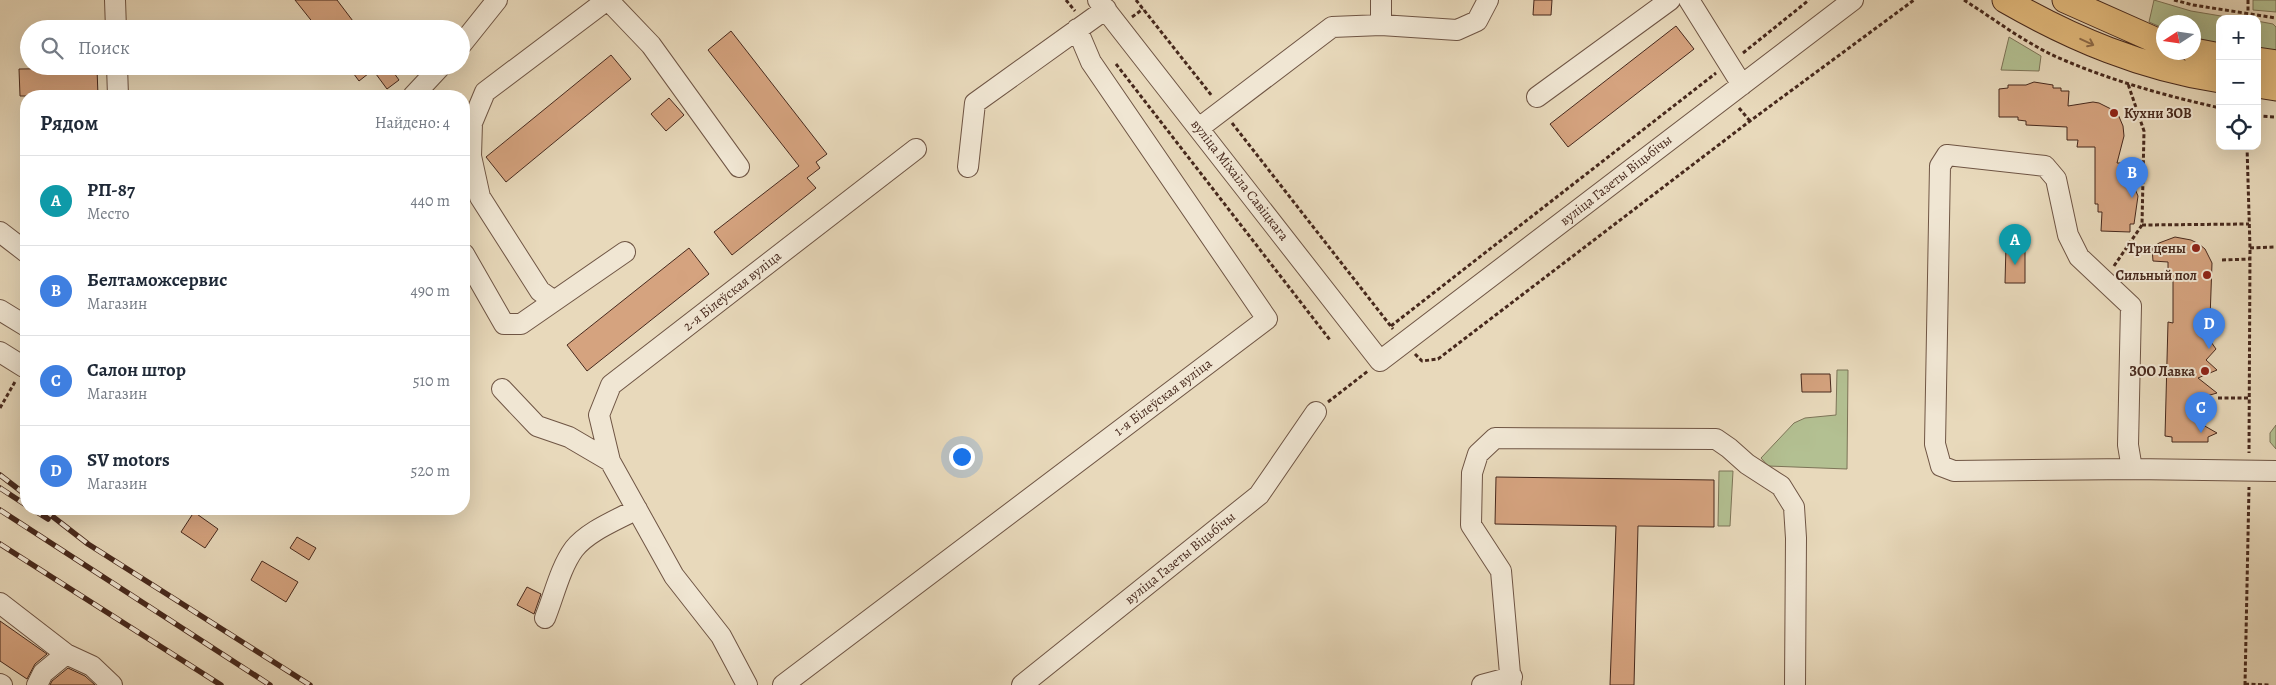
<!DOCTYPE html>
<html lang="ru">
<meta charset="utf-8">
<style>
body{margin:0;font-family:Alegreya,serif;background:#f6f6f7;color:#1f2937}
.controls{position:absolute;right:15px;top:15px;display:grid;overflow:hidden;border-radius:10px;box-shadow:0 5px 20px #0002}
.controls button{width:45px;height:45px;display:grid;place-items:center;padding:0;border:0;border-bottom:1px solid #e0e1e3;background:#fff;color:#1f2937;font:25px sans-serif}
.compass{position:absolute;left:2156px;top:15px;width:45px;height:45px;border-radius:50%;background:#fff;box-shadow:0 5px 20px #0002;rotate:258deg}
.you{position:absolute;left:961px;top:456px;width:18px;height:18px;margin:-12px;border:4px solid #fff;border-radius:50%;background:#1a73e8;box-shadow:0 0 0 8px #1a73e833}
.badge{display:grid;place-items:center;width:32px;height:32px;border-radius:50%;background:#8f2418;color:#fff;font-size:16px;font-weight:700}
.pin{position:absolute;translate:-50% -41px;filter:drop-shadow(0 1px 2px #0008)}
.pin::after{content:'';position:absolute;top:26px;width:18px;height:15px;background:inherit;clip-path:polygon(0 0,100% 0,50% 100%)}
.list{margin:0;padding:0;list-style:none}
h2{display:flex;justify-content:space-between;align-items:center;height:65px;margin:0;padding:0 20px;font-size:21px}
h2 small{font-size:16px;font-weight:400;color:#747a83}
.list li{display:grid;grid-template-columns:32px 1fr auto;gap:15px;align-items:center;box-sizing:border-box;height:90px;padding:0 20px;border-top:1px solid #e0e1e3}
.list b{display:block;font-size:19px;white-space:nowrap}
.list p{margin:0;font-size:16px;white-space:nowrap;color:#747a83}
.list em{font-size:16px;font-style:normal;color:#747a83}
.icon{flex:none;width:28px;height:28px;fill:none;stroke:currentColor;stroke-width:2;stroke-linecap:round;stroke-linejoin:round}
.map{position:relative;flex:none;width:2276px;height:685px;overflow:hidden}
.search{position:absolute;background:#fff;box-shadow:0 5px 20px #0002;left:20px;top:20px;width:450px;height:55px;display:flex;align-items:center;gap:12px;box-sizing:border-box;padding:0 18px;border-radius:28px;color:#747a83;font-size:19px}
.panel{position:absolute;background:#fff;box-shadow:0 5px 20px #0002;left:20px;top:90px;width:450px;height:425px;border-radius:20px}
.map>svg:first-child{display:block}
.green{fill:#b3c092;stroke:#7d7458}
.building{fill:#d5a37f;stroke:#47291d}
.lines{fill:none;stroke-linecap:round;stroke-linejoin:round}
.minor-casing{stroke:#6f5544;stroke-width:22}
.major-casing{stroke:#47291d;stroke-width:27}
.path{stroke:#47291d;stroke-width:3;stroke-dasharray:4 2.5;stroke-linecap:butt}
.minor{stroke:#f0e6d3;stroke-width:20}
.major{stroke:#e4bc7e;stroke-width:25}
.rail-casing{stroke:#47291d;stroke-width:5.5}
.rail{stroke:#f0e6d3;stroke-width:4;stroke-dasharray:11;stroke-linecap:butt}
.oneway{stroke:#8e6b49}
.poi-dot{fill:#8f2418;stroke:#f0e6d3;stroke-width:2}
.labels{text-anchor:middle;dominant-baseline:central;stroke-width:4;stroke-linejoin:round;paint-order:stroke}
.poi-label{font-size:14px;font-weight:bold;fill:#47291d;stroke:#f0e6d3;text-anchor:end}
.street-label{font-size:14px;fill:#47291d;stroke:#f0e6d3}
</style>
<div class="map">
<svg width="2276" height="685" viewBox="0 0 2276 685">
<rect width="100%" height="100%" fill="#e8d9bb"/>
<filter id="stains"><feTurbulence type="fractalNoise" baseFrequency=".004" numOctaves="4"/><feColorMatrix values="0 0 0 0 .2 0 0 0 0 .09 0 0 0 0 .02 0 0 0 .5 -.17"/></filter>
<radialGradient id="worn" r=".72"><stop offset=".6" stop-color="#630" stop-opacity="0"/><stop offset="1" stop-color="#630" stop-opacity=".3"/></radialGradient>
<!-- green -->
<path class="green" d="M2154,0l37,11 48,8h-19v26l-26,-7v-16h-30l-1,6 -14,-6z
M2253,0h23v12l-23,-2z
M2257,21l16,3 3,3v26l-19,-1z
M2009,37l32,19 -2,15 -38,-1z
M1837,370h11l-1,99 -79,-3 -7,-8 33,-35 11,-5 31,-3z
M2276,425v24l-6,-7v-9z
M1719,471h14l-3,55h-12z"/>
<!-- building -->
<path class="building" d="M295,0h42l22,29h-41z
M1534,0h18l-1,15h-18z
M1676,26l18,23 -126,98 -18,-23z
M731,31l96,123 -11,8 4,6 -13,10 9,10 -84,67 -18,-23 85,-66 -91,-116z
M611,55l20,24 -125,103 -20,-25z
M348,66h41l10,14 -12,9 -14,-19 -14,11z
M97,68l1,28h-78l-1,-27z
M2034,82l19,3v3h8v3h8l-1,15 25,-4 6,1 18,9 6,14 1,10 -7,27h15v8h3v18l3,7 -4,28h-4v8l-29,-1 1,-19h-4v-8h-3v-57h-18l1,-7h-11v-13l-41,-2v-4l-8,-1v-3h-19v-28l9,-1v-3h18z
M669,98l15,17 -18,16 -15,-17z
M2175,237l16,3 8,4 6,5 7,14 -2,56 4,9 -5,11 7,10 -10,11 11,10 -19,8 19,15 -14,4 11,15 -11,13 14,8 -9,4v5h-36v-5l-7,-1 3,-114 5,1v-45h-5v-16l-15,-1 -1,-13 7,-5z
M2006,246l19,1v36h-20z
M689,248l20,26 -122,97 -20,-26z
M1801,374h29l1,18h-29z
M1496,477l218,3v47l-76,-1 -4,159h-24l6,-159 -121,-2z
M194,512l24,17 -13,19 -24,-16z
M297,537l19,11 -7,12 -19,-12z
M262,561l36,21 -12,20 -35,-22z
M527,587l14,7 -7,20 -17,-9z
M0,621l47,33 -12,10 -8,15 -27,-18z
M68,668l17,8 10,9h-45l2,-4z"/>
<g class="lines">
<!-- minor casing -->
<g class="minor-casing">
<path id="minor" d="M115,0l1,29
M608,0l43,45 88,122
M1098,0l282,361 473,-361
M1689,0l53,85
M1381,25l76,5 20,-9 11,-21
M461,45l36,-45
M117,66l1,30
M413,96l28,-30
M1537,97l133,-97
M1199,128l133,-101 49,-2v-25
M968,167l7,-64 131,-94
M0,232l26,20
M464,254l40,70h17l104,-72
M554,301l-14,-10 -60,-94 -9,-41 1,-33 13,-31 122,-92
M0,310l26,16
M0,352l24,15 2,-6
M502,389l35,37 32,11 41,24 64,115 47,60 26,49
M610,461l-11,-46 12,-30 305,-236
M2132,469l-4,-24 3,-139 -52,-49 -11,-22 -12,-56 -11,-13 -98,-11 -7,11 -5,278 6,22 13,5 178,-2 144,2
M0,603l66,51 26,12 20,19
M545,618c9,-22 15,-50 29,-69 14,-18 43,-29 63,-40
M0,684l2,1
M37,685l6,-12 23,-19
M783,685l484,-366 -176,-257 -14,-33
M1022,685l237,-190 57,-83
M1482,685l30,-8
M1511,685l-10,-114 -30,-46 1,-52 6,-19 17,-16 221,1 13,9 18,16 34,22 13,21 2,31 -1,147"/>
</g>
<!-- major casing -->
<g class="major-casing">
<path id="major" d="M2005,0c68,39 137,68 215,80
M2065,0l99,44
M2194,51l26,5
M2257,60l19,3
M2257,85l19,3"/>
</g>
<!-- path -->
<path class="path" d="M1066,0l9,11
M1136,0l76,96
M1964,0c33,21 65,46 102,61 50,21 101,35 154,47
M2174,0l19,5 83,13
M2248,0v13
M1132,17l11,-8
M1743,53l66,-53
M1116,64l214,276
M1739,108l11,13
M2257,116l19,1
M1232,123l161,206
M2247,146l3,102 -1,205
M2142,225l107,-1
M2250,248l26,-1
M2222,260l28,-1
M2114,266l28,-41 2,-94 -16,-47
M1391,326l325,-253
M1415,354l7,7 16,-2 312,-238 164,-121
M2218,398h31
M1328,402l40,-31
M0,408l16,-28
M2245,684l26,1
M2245,685l4,-198"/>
<!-- minor -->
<use href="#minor" class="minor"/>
<!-- major -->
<use href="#major" class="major"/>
<!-- rail casing -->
<g class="rail-casing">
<path id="rail" d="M0,475l26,20
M0,488l26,17
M32,509l16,10
M43,509l45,35 222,141
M0,510l270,175
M0,544l221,141"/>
</g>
<!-- rail -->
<use href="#rail" class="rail"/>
</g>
<!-- one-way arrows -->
<defs><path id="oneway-shaft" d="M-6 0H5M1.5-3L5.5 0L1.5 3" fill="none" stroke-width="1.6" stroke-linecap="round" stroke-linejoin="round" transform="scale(1.25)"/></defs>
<use class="oneway" href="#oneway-shaft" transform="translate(2087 42) rotate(25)"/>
<!-- markers -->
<g class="poi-dot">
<circle cx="2114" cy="113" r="5"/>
<circle cx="2196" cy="248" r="5"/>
<circle cx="2207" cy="275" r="5"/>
<circle cx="2205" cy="371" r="5"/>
</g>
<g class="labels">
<!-- poi labels -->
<g class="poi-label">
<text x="2124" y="113" text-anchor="start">Кухни ЗОВ</text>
<text x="2186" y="248">Три цены</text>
<text x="2197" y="275">Сильный пол</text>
<text x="2195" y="371">ЗОО Лавка</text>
</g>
<!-- street labels -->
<g class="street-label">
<text transform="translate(1240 180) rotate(52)">вуліца Міхаіла Савіцкага</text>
<text transform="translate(1616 180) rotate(-38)">вуліца Газеты Віцьбічы</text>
<text transform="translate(732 291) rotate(-38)">2-я Білеўская вуліца</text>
<text transform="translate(1163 397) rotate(-37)">1-я Білеўская вуліца</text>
<text transform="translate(1180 558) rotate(-39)">вуліца Газеты Віцьбічы</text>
</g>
</g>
<rect width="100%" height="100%" filter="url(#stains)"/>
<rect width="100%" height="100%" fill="url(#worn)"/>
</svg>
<div class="controls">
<button>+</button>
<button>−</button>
<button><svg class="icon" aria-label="locate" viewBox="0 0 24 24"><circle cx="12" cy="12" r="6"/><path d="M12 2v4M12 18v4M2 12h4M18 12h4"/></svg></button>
</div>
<svg class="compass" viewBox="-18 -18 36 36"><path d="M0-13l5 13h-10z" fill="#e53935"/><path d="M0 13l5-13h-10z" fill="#747a83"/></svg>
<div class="you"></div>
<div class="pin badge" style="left:2015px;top:265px;background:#0f9aa8">A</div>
<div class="pin badge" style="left:2132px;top:198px;background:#3f7fe0">B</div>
<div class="pin badge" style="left:2201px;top:433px;background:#3f7fe0">C</div>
<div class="pin badge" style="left:2209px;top:349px;background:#3f7fe0">D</div>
<div class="search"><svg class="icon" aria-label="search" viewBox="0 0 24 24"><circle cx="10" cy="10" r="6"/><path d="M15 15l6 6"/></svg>Поиск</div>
<section class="panel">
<h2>Рядом<small>Найдено: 4</small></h2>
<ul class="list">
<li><span class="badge" style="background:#0f9aa8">A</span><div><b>РП-87</b><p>Место</p></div><em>440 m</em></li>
<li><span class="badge" style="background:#3f7fe0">B</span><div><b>Белтаможсервис</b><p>Магазин</p></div><em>490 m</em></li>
<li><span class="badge" style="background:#3f7fe0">C</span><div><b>Салон штор</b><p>Магазин</p></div><em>510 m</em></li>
<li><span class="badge" style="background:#3f7fe0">D</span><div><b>SV motors</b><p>Магазин</p></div><em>520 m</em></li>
</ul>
</section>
</div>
